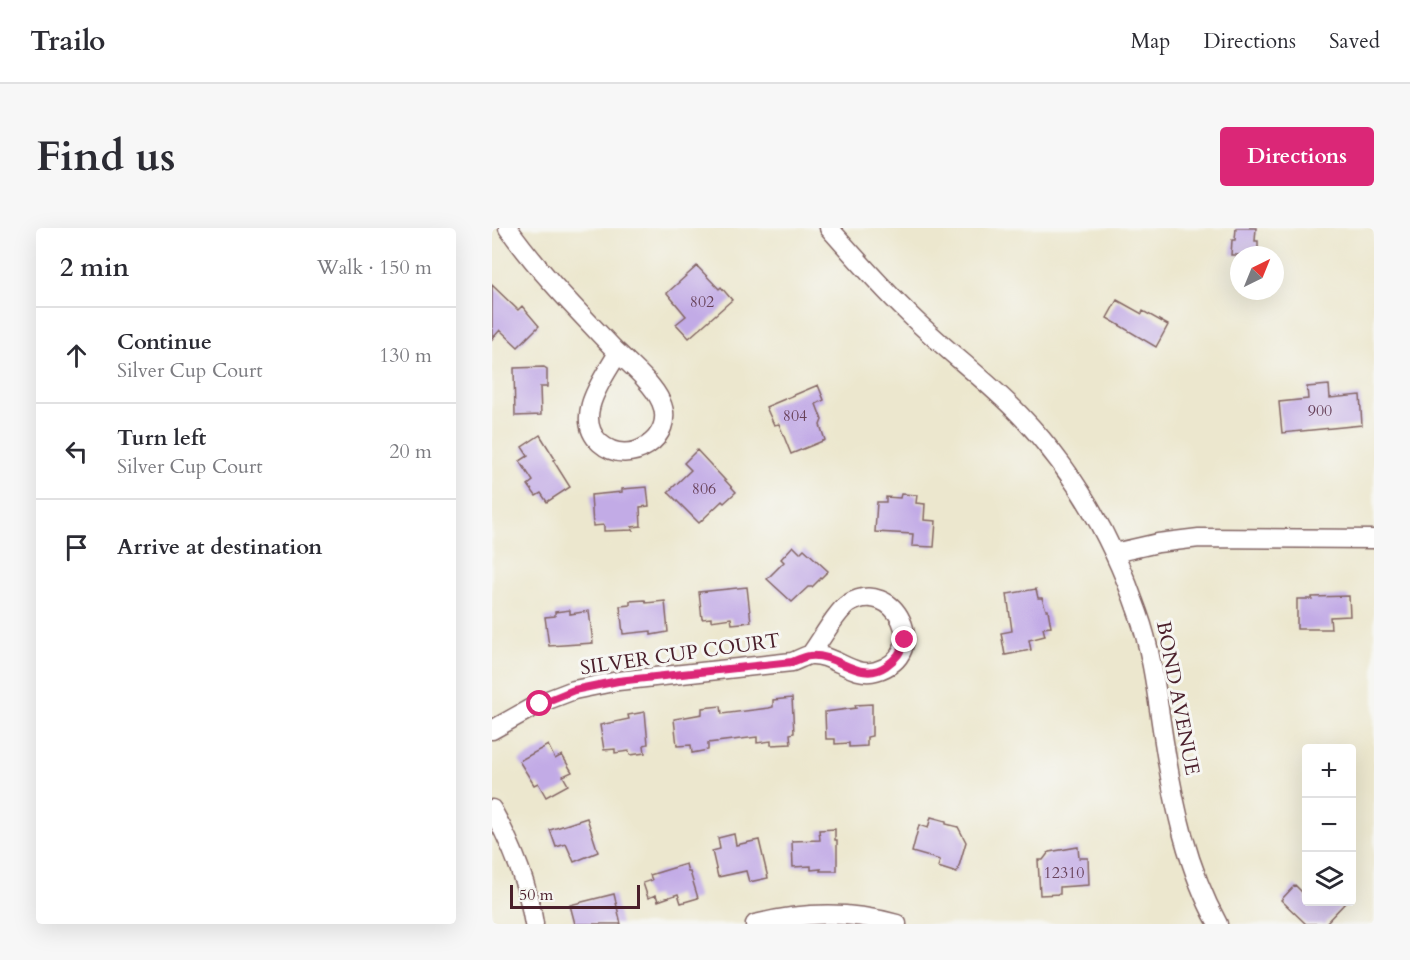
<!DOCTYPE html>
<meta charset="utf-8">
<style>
body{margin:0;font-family:Cardo,serif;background:#f7f7f7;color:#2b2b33}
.controls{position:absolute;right:18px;bottom:18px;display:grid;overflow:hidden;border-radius:6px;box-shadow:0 6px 24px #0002}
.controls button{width:54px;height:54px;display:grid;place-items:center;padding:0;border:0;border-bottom:2px solid #e1e1e2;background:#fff;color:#2b2b33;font:30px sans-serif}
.compass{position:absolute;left:738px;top:18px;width:54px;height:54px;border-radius:50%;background:#fff;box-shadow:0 6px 24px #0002;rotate:43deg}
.scale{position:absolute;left:18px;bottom:15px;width:130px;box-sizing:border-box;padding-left:6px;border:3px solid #4a1f2b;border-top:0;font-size:16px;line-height:21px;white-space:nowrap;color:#4a1f2b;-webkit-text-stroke:4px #f6f6f2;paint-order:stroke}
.stop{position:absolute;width:18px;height:18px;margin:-14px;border:4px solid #db2777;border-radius:50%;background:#fff}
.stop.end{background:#db2777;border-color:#fff;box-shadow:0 2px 6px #0008}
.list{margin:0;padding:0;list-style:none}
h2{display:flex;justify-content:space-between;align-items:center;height:78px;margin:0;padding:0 24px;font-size:26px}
h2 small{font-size:20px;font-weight:400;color:#7c7c81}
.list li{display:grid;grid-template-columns:39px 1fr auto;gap:18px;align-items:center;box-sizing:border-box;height:96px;padding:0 24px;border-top:2px solid #e1e1e2}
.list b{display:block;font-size:22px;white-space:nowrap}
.list p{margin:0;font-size:20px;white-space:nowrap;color:#7c7c81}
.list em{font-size:20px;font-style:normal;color:#7c7c81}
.icon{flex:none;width:33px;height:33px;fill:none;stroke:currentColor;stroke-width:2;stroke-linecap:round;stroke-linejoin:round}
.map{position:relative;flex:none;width:882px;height:696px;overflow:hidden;border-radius:6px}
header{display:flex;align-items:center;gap:36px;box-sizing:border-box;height:84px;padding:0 30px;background:#fff;border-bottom:2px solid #e1e1e2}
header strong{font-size:28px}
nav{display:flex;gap:33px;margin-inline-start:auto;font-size:21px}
.intro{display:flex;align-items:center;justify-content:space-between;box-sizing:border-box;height:144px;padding:0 36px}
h1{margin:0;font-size:42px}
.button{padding:15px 27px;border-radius:6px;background:#db2777;color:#fff;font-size:21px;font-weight:700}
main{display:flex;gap:36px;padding:0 36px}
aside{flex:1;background:#fff;border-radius:6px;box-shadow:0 6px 24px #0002}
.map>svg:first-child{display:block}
.building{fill:#c2abe6}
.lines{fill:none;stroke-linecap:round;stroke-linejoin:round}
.minor-casing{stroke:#836564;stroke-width:21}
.minor{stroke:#fff;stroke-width:18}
.route{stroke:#db2777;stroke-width:8}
.labels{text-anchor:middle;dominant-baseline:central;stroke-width:6;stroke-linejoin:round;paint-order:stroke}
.number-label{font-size:16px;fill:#68425a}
.street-label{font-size:20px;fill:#4a1f2b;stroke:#f6f6f2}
</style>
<header>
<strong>Trailo</strong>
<nav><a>Map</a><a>Directions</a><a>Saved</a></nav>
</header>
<div class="intro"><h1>Find us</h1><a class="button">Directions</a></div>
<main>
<aside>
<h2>2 min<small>Walk · 150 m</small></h2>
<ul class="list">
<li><svg class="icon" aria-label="ahead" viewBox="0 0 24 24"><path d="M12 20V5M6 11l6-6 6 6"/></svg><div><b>Continue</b><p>Silver Cup Court</p></div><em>130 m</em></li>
<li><svg class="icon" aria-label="left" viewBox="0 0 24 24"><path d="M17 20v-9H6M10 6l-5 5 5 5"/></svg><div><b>Turn left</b><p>Silver Cup Court</p></div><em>20 m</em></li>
<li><svg class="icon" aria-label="arrive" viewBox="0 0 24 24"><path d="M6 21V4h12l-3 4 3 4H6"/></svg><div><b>Arrive at destination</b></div></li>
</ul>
</aside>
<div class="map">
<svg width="882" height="696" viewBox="0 0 882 696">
<rect width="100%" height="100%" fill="#f6f6f2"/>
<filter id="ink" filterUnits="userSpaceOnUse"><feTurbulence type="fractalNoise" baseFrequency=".0167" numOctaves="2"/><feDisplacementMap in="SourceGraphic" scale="12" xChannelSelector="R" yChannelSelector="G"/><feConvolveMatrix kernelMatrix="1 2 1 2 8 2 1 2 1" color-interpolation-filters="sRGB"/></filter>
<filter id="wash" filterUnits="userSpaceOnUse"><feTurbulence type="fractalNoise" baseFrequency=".008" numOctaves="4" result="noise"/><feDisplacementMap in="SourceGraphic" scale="24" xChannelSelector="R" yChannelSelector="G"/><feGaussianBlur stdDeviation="1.35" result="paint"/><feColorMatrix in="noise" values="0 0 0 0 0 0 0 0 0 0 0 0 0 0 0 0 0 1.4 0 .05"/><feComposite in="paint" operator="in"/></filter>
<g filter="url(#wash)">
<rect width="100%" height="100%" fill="#ece7ce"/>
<g id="blocks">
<!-- building -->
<path class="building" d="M744,0h20l-1,13h3v14h-27l1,-15h3z
M205,38l22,23 2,-2 11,13 -43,38 -13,-14 10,-8 -19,-23z
M0,57l26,25 4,-4 17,20 -21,21 -18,-17 -8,9z
M625,72l25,14 1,-3 25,14 -12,22 -49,-29z
M52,139l3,2v18h-7l1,28 -26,1 -1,-48z
M326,157l6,15 -8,4 6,16 -2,5 5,15 -34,14 -12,-30 -5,1 -8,-18z
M837,157l1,13 30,-3 2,30 -80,8 -3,-31 29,-3 -1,-12z
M48,207l15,24 -2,1 17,27 -23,15 -6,-9 -5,3 -8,-11 5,-4 -13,-20 8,-5 -6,-9z
M205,222l39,42 -12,11 -2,-2 -23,22 -31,-31 23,-22 -7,-7z
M155,259l2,19 -9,1 1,19 -9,1 1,3 -29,1v-6l-11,1 -2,-31 31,-3v-3z
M409,266l16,1 -1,8 9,1 -1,16 12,1 -2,26 -22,-1 1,-12 -38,-2 2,-30h9v-5l14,1z
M301,318l7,7 4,-4 24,22 -16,16h-4l-16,15 -25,-23 17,-17 -3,-3z
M255,359l4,35 -19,2 -1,-6 -20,3v-3l-9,1 -3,-27z
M544,361l2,9h4l4,12h2l3,17 -8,1 2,8 -16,4 2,10 -26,5 -4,-22 11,-2 -5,-37z
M857,368l1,20 -20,1 1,12h-34v-30h15v-2z
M153,372l1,3 19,-2 3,31 -17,3v-4l-28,3 -3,-28 10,-1v-4z
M78,382v4l19,-3 4,32 -44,3 -4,-29 10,-1v-4z
M300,470l2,35 -4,1 1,10 -20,1v-4l-14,2v-6l-49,6v7l-16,3 -1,-8 -14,1 -3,-27 28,-5v-6l19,-2 1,8 47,-6 4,-1v-7z
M380,476v32l-5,1v9l-18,1v-4l-14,1v-5h-9l-1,-27 31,-4 -1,-3z
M153,484l3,32 -4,1 1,8 -15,2 -1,-4 -14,2v-4l-11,1 -4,-25 29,-6 -1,-4z
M56,517l7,14 7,-4 10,17 -9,4 5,9 -22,12 -8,-14 -4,2 -15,-24z
M439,589l15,4v3l12,3 8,15 -9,31 -19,-6 2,-7 -28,-8 7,-27 9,3z
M95,590l11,34 -24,10 -8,-18 -10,3 -6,-17z
M343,601v11h2v31h-17l1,-2 -10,1v-4l-18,1 -1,-26 28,-1 -1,-10z
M242,606l2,11 23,-5 9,38 -19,4 -3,-11 -28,6 -6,-26 8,-2 -2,-11z
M586,619l1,11h9l1,27 -29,2v7l-20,1 -2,-35h5l6,-8z
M194,636l2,8h2l8,26 -17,5 -3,-9 -20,7 -2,-6 -8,3 -5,-15 9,-3 -2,-5z
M803,657l11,11v6h40l-21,22h-19l-25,-24z
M122,666l7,30h-46l-5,-19z"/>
</g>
</g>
<g filter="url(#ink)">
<use href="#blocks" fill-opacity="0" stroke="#836564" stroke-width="1.5"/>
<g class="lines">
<!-- minor casing -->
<g class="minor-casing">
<path id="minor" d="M16,0c31,44 68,81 105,120 15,15 40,35 48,54 16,35 -32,67 -61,41 -28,-26 4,-65 18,-90
M337,0c25,28 50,57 77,83 36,37 79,67 114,104 54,56 93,125 118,198 15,42 19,85 26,129 10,63 23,126 54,182
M622,325l44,-10 41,-5 175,1
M0,502l48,-27 34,-13 44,-9 174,-19c6,-2 12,-6 18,-7 23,-2 43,23 66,16 58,-17 18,-96 -28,-67 -12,8 -28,38 -38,51
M0,581c20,36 36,75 42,115
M263,696c47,-12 96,-13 142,0"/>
</g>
<!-- minor -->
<use href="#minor" class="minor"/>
</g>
</g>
<g class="lines" filter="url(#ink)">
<!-- route -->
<path class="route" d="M48,476l34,-14 44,-9 174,-19c6,-2 13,-6 18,-6 28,-3 50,28 76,10 10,-7 16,-14 19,-26"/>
</g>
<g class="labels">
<!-- number labels -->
<g class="number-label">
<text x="210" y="74">802</text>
<text x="828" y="183">900</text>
<text x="303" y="188">804</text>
<text x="212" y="261">806</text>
<text x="572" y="645">12310</text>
</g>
<!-- street labels -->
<g class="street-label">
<text transform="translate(188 426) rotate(-8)">SILVER CUP COURT</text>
<text transform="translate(686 470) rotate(79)">BOND AVENUE</text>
</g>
</g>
</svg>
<div class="controls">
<button>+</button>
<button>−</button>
<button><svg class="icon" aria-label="layers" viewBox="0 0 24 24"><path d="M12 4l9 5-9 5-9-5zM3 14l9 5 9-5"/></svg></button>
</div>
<svg class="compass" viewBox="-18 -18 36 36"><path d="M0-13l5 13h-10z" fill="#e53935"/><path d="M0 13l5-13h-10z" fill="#7c7c81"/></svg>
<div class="scale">50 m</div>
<div class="stop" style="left:48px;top:476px"></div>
<div class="stop end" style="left:413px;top:412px"></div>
</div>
</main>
